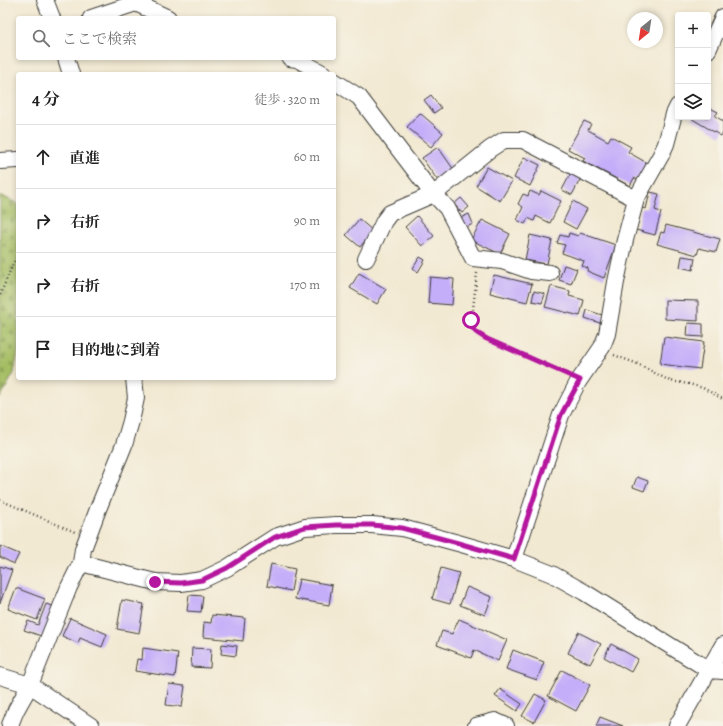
<!DOCTYPE html>
<html lang="ja">
<meta charset="utf-8">
<style>
body{margin:0;font-family:Alegreya,"Noto Serif JP",serif;background:#f2f2f2;color:#222}
.controls{position:absolute;right:12px;top:12px;display:grid;overflow:hidden;border-radius:4px;box-shadow:0 2px 6px #0003}
.controls button{width:36px;height:36px;display:grid;place-items:center;padding:0;border:0;border-bottom:1px solid #e0e0e0;background:#fff;color:#222;font:20px sans-serif}
.compass{position:absolute;left:627px;top:12px;width:36px;height:36px;border-radius:50%;background:#fff;box-shadow:0 2px 6px #0003;rotate:210deg}
.stop{position:absolute;width:12px;height:12px;margin:-9px;border:3px solid #b5179e;border-radius:50%;background:#fff}
.stop.end{background:#b5179e;border-color:#fff;box-shadow:0 1px 4px #0008}
.list{margin:0;padding:0;list-style:none}
h2{display:flex;justify-content:space-between;align-items:center;height:52px;margin:0;padding:0 16px;font-size:17px}
h2 small{font-size:13px;font-weight:400;color:#767676}
.list li{display:grid;grid-template-columns:26px 1fr auto;gap:12px;align-items:center;box-sizing:border-box;height:64px;padding:0 16px;border-top:1px solid #e0e0e0}
.list b{display:block;font-size:15px;white-space:nowrap}
.list em{font-size:13px;font-style:normal;color:#767676}
.icon{flex:none;width:22px;height:22px;fill:none;stroke:currentColor;stroke-width:2;stroke-linecap:round;stroke-linejoin:round}
.map{position:relative;flex:none;width:723px;height:726px;overflow:hidden}
.search{position:absolute;background:#fff;box-shadow:0 2px 6px #0003;left:16px;top:16px;width:320px;height:44px;display:flex;align-items:center;gap:10px;box-sizing:border-box;padding:0 14px;border-radius:4px;color:#767676;font-size:15px}
.panel{position:absolute;background:#fff;box-shadow:0 2px 6px #0003;left:16px;top:72px;width:320px;height:308px;border-radius:4px}
.map>svg:first-child{display:block}
.cemetery{fill:url(#cemetery-stones);stroke:#606d40}
.building{fill:#c4adf9}
.lines{fill:none;stroke-linecap:round;stroke-linejoin:round}
.minor-casing{stroke:#3c3b37;stroke-width:18}
.path{stroke:#3c3b37;stroke-width:2.5;stroke-dasharray:1 3;stroke-linecap:butt}
.minor{stroke:#fff;stroke-width:16}
.route{stroke:#b5179e;stroke-width:5}
</style>
<div class="map">
<svg width="723" height="726" viewBox="0 0 723 726">
<defs>
<pattern id="cemetery-stones" width="16" height="16" patternUnits="userSpaceOnUse"><rect width="16" height="16" fill="#a5be64"/><path d="M2 7V4a2 2 0 0 1 4 0v3zM10 15v-3a2 2 0 0 1 4 0v3z" fill="#8da356"/></pattern>
</defs>
<rect width="100%" height="100%" fill="#f7f3e8"/>
<filter id="ink" filterUnits="userSpaceOnUse"><feTurbulence type="fractalNoise" baseFrequency=".025" numOctaves="2"/><feDisplacementMap in="SourceGraphic" scale="8" xChannelSelector="R" yChannelSelector="G"/><feConvolveMatrix kernelMatrix="1 2 1 2 8 2 1 2 1" color-interpolation-filters="sRGB"/></filter>
<filter id="wash" filterUnits="userSpaceOnUse"><feTurbulence type="fractalNoise" baseFrequency=".012" numOctaves="4" result="noise"/><feDisplacementMap in="SourceGraphic" scale="16" xChannelSelector="R" yChannelSelector="G"/><feGaussianBlur stdDeviation="0.9" result="paint"/><feColorMatrix in="noise" values="0 0 0 0 0 0 0 0 0 0 0 0 0 0 0 0 0 1.4 0 .05"/><feComposite in="paint" operator="in"/></filter>
<g filter="url(#wash)">
<rect width="100%" height="100%" fill="#f2e9d2"/>
<!-- cemetery -->
<path class="cemetery" d="M0,195l18,9v147l-4,22 -14,25z"/>
<g id="blocks">
<!-- building -->
<path class="building" d="M431,95l10,13 -7,5 -10,-13z
M708,107l10,5 -3,4 8,5v12l-2,3 -32,-19h19z
M420,113l23,20 -12,14 -24,-20z
M584,121l7,3 -3,6 20,11 3,-5 20,11 -3,5 19,11 -9,17 -4,-2 -4,8 -47,-25 2,-3 -17,-9z
M438,147l16,23 -16,11 -16,-23z
M524,157l16,8 -10,21 -16,-8z
M487,167l25,14 -12,20 -24,-15z
M572,171l10,5 -10,19 -10,-5z
M530,191l9,4 2,-4 20,10 -11,22 -14,-7 -2,5 -6,-3 -3,6 -8,-4 6,-13 -5,-3 5,-10 5,2z
M650,192l9,2 -4,16 6,2 -6,23 -19,-5 6,-22 4,1z
M461,198l8,9 -7,6 -8,-9z
M573,201l14,8 -11,20 -13,-7z
M469,214l4,10 -9,4 -4,-10z
M417,216l17,20 -12,10 -17,-19z
M359,219l14,12 -13,16 -14,-12z
M482,220l28,14 -10,20 -29,-14z
M666,225l54,14 -4,13 -17,-4 -2,7 -40,-11 4,-12 3,1z
M569,233l9,3 2,-3 36,12 -12,33 -17,-7 1,-3 -6,-2 2,-5 -22,-8 3,-8 -8,-2 3,-8 8,2z
M530,235l22,5 -5,24 -22,-4z
M682,256l13,2 -2,12 -13,-3z
M420,257l5,3 -7,12 -5,-4z
M564,265l13,4 -6,15 -12,-4z
M359,273l27,16 -9,15 -27,-16z
M494,275l38,9 -5,18 -37,-9z
M430,277l24,2 -2,26 -24,-2z
M551,286l19,5 -1,5 15,4 -4,16 -35,-9z
M534,291l11,3 -3,9 -10,-2z
M665,300l33,1v20l-33,-2z
M587,310l18,6 -2,8 -18,-6z
M688,323l15,1v13l-16,-1z
M664,337l40,5 -4,27 -40,-5z
M637,477l11,4 -4,10 -11,-4z
M0,546l19,8 -5,10 -14,-7z
M271,564l24,5 -4,22 -24,-5z
M0,566l12,4 -12,33z
M441,568l18,5 -9,31 -18,-5z
M299,579l33,6 -3,20 -34,-6z
M467,587l25,10 -7,18 -25,-10z
M16,588l29,11 -8,21 -29,-11z
M189,595l14,1 -2,16 -14,-1z
M122,600l22,4 -5,29 -22,-4z
M46,604l10,3 -12,30 -20,-7 4,-9 10,4z
M212,615l33,3 -2,23 -40,-4 1,-15 7,1z
M70,618l37,16 -5,13 -22,-9 -2,5 -16,-7z
M459,619l48,21 -9,21 -24,-11 -3,8 -34,-13 5,-14 10,3z
M578,632l23,12 -11,20 -22,-11z
M222,644l15,2 -1,10 -15,-2z
M611,644l27,15 -7,13 -27,-15z
M143,648l35,5 -3,24 -40,-6 2,-12 5,1z
M192,648l19,1 -1,19 -19,-1z
M513,650l31,12 -7,18 -31,-11z
M562,670l28,15 -14,26 -28,-15z
M169,684l16,2 -3,21 -16,-2z
M500,689l22,15 -5,7 -22,-15z
M535,694l11,6 -12,22 -12,-6z
M600,717l23,9h-27z"/>
</g>
</g>
<g filter="url(#ink)">
<use href="#blocks" fill-opacity="0" stroke="#3c3b37" stroke-width="1"/>
<g class="lines">
<!-- minor casing -->
<g class="minor-casing">
<path id="minor" d="M45,0l7,18
M91,18l45,-15 32,15
M708,50l15,-33
M66,58l5,16
M290,58l7,1 27,15
M334,81l25,16 70,92 18,19 26,50 29,3 29,10 19,2
M0,161l18,-1
M366,259l18,-38 6,-8 44,-19 56,-45 14,-9h19l113,59
M514,559l47,-144 17,-33 24,-35 5,-13 9,-52 9,-42 11,-41 25,-44 5,-11 8,-30 4,-8
M81,563l74,19 26,1 21,-3 25,-12 48,-31 30,-10 31,-2h36l30,3 56,15 56,16 38,15 32,18 125,78 14,1
M0,676l30,9 61,41
M11,726l-1,-1 6,-15 14,-25 39,-98 12,-24 2,-14 15,-40 26,-64 7,-24 5,-23 -2,-20
M476,726l19,-5 11,5
M677,726l46,-81"/>
</g>
<!-- path -->
<path class="path" d="M477,273l-4,36 -2,11 1,7 2,4 13,8 80,35
M0,295l13,-31 5,-9
M614,355l24,9 32,17 19,3 14,4 20,11
M0,500l75,32"/>
<!-- minor -->
<use href="#minor" class="minor"/>
</g>
</g>
<g class="lines" filter="url(#ink)">
<!-- route -->
<path class="route" d="M155,582l26,1 21,-3 25,-12 48,-31 30,-10 31,-2h36l30,3 56,15 56,16 47,-144 19,-35 -93,-41c-10,-6 -15,-7 -16,-19"/>
</g>
</svg>
<div class="controls">
<button>+</button>
<button>−</button>
<button><svg class="icon" aria-label="layers" viewBox="0 0 24 24"><path d="M12 4l9 5-9 5-9-5zM3 14l9 5 9-5"/></svg></button>
</div>
<svg class="compass" viewBox="-18 -18 36 36"><path d="M0-13l5 13h-10z" fill="#e53935"/><path d="M0 13l5-13h-10z" fill="#767676"/></svg>
<div class="stop" style="left:471px;top:320px"></div>
<div class="stop end" style="left:155px;top:582px"></div>
<div class="search"><svg class="icon" aria-label="search" viewBox="0 0 24 24"><circle cx="10" cy="10" r="6"/><path d="M15 15l6 6"/></svg>ここで検索</div>
<section class="panel">
<h2>4 分<small>徒歩 · 320 m</small></h2>
<ul class="list">
<li><svg class="icon" aria-label="ahead" viewBox="0 0 24 24"><path d="M12 20V5M6 11l6-6 6 6"/></svg><div><b>直進</b></div><em>60 m</em></li>
<li><svg class="icon" aria-label="right" viewBox="0 0 24 24"><path d="M7 20v-9h11M14 6l5 5-5 5"/></svg><div><b>右折</b></div><em>90 m</em></li>
<li><svg class="icon" aria-label="right" viewBox="0 0 24 24"><path d="M7 20v-9h11M14 6l5 5-5 5"/></svg><div><b>右折</b></div><em>170 m</em></li>
<li><svg class="icon" aria-label="arrive" viewBox="0 0 24 24"><path d="M6 21V4h12l-3 4 3 4H6"/></svg><div><b>目的地に到着</b></div></li>
</ul>
</section>
</div>
